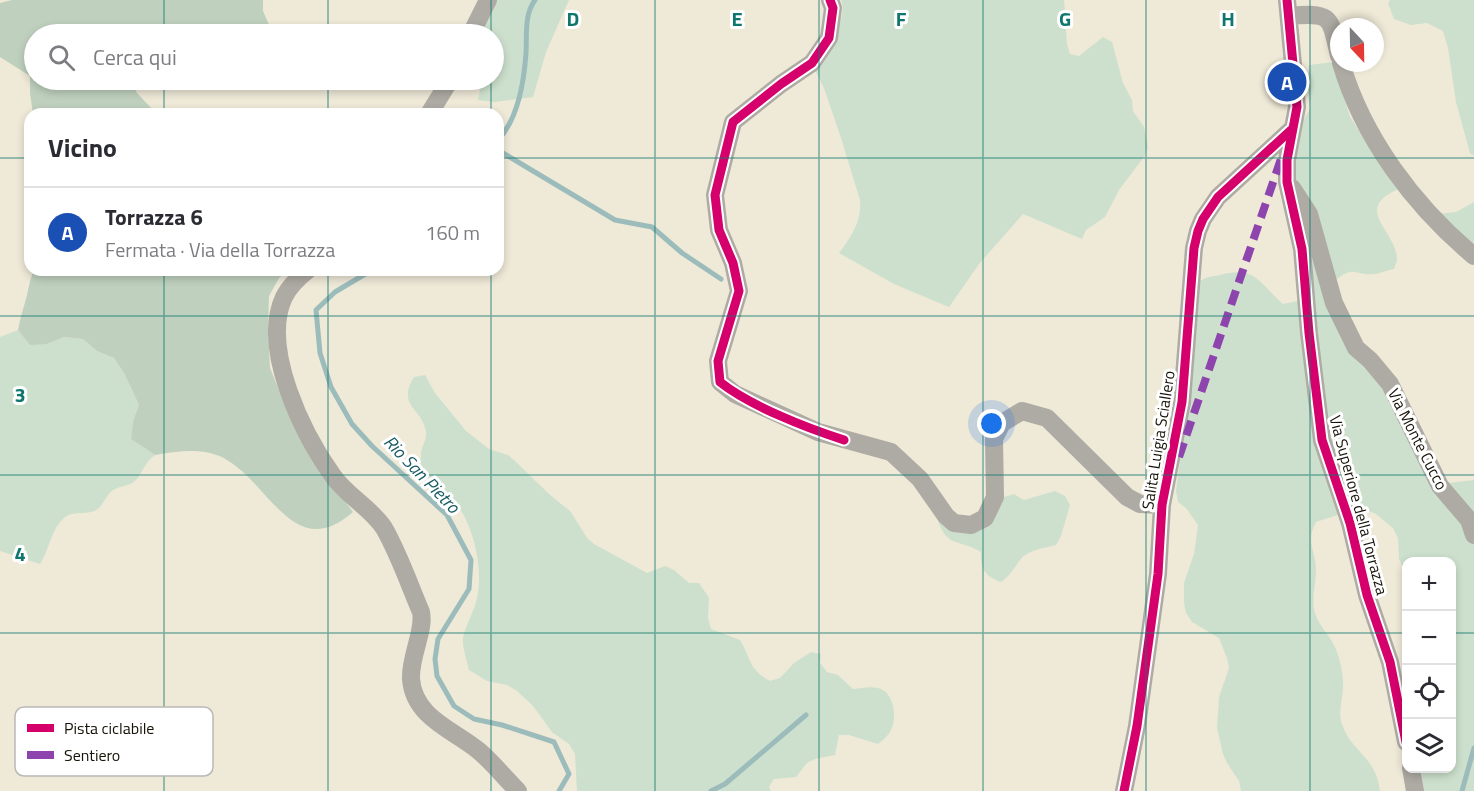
<!DOCTYPE html>
<html lang="it">
<meta charset="utf-8">
<style>
body{margin:0;font-family:"Titillium Web",sans-serif;background:#f2f2f3;color:#2b2b33}
.controls{position:absolute;right:18px;bottom:18px;display:grid;overflow:hidden;border-radius:12px;box-shadow:0 3px 9px #0003}
.controls button{width:54px;height:54px;display:grid;place-items:center;padding:0;border:0;border-bottom:2px solid #e1e1e2;background:#fff;color:#2b2b33;font:30px sans-serif}
.compass{position:absolute;left:1330px;top:18px;width:54px;height:54px;border-radius:50%;background:#fff;box-shadow:0 3px 9px #0003;rotate:158deg}
.you{position:absolute;left:992px;top:424px;width:21px;height:21px;margin:-15px;border:4px solid #fff;border-radius:50%;background:#1a73e8;box-shadow:0 0 0 9px #1a73e833}
.badge{display:grid;place-items:center;width:39px;height:39px;border-radius:50%;background:#7c3aed;color:#fff;font-size:20px;font-weight:700}
.pin{position:absolute;translate:-50% -50%;border:3px solid #fff;box-shadow:0 2px 6px #0006}
.list{margin:0;padding:0;list-style:none}
h2{display:flex;justify-content:space-between;align-items:center;height:78px;margin:0;padding:0 24px;font-size:26px}
h2 small{font-size:20px;font-weight:400;color:#7c7c81}
.list li{display:grid;grid-template-columns:39px 1fr auto;gap:18px;align-items:center;box-sizing:border-box;height:90px;padding:0 24px;border-top:2px solid #e1e1e2}
.list b{display:block;font-size:22px;white-space:nowrap}
.list p{margin:0;font-size:20px;white-space:nowrap;color:#7c7c81}
.list em{font-size:20px;font-style:normal;color:#7c7c81}
.icon{flex:none;width:33px;height:33px;fill:none;stroke:currentColor;stroke-width:2;stroke-linecap:round;stroke-linejoin:round}
.map{position:relative;flex:none;width:1474px;height:791px;overflow:hidden}
.search{position:absolute;background:#fff;box-shadow:0 3px 9px #0003;left:24px;top:24px;width:480px;height:66px;display:flex;align-items:center;gap:15px;box-sizing:border-box;padding:0 21px;border-radius:33px;color:#7c7c81;font-size:22px}
.panel{position:absolute;background:#fff;box-shadow:0 3px 9px #0003;left:24px;top:108px;width:480px;height:168px;border-radius:18px}
.map>svg:first-child{display:block}
.green{fill:#cde0cd}
.forest{fill:#bfd1be}
.lines{fill:none;stroke-linecap:round;stroke-linejoin:round}
.stream{stroke:#9cbcbb;stroke-width:5}
.minor{stroke:#aeaba4;stroke-width:18}
.quiet{stroke:#8e44ad;stroke-width:8;stroke-dasharray:15 8;stroke-linecap:butt}
.cycleway-casing{stroke:#fff;stroke-width:13}
.cycleway{stroke:#d6006c;stroke-width:9}
.grid{fill:none;stroke:#0f766e;stroke-width:1.5;stroke-opacity:0.55}
.labels{text-anchor:middle;dominant-baseline:central;stroke-width:6;stroke-linejoin:round;paint-order:stroke}
.street-label{font-size:16px;fill:#161207;stroke:#fff}
.water-label{font-size:18px;font-style:italic;fill:#175a61;stroke:#fff}
.key{fill:#fff;stroke:#b9b8b5;stroke-width:1.5}
.key-label{font-size:16px;fill:#161207}
.grid-label{font-size:20px;text-anchor:middle;font-weight:bold;fill:#0f766e;stroke:#fff;stroke-width:6;stroke-linejoin:round;paint-order:stroke}
</style>
<div class="map">
<svg width="1474" height="791" viewBox="0 0 1474 791">
<rect width="100%" height="100%" fill="#efe9d8"/>
<!-- green -->
<path class="green" d="M497,0h72l-23,52 -13,45 -38,5 -17,-2 4,-20h12v-46h-16z
M841,0h223l3,44 3,10 9,2 24,-19 9,5 11,41 9,17 1,11 11,16 4,20 -4,10 -25,33 -14,27 -19,13 -4,9 -59,-25 -44,50 -30,43 -55,-23 -55,-31c12,-16 23,-32 21,-53l-19,-62 -17,-50 -10,-20c11,-16 35,-48 27,-68z
M1390,0h84v156l-4,-3 -14,-51 -8,-54 -5,-17 -16,-8 -16,2 -17,-6 -6,-16z
M1333,62l17,55 33,49 18,22c-51,21 -5,41 -4,71 0,3 -2,6 -3,10 -6,1 -13,4 -19,5 -22,2 -19,-10 -41,7l-38,-101 -2,-11 8,-46 8,-14 -3,-23 2,-21z
M1474,202v46l-36,-34 18,-2z
M1309,242l122,243 43,-5v311h-50l-3,-22 31,-1v-206h-46v12l-7,-15 -1,-21 -5,-10 -17,-14 -10,-4h-13l-37,12c-11,20 0,29 0,48 0,16 -6,31 0,46 4,10 12,18 17,27 6,11 10,28 10,40 1,14 -6,27 -1,41 8,27 34,32 38,67h-139l-2,-10 -12,-18 -4,-9 -6,-26 2,-31 10,-29 -2,-10 -8,-20 -27,-16 -6,-9 -2,-10v-20l10,-29 4,-29 -12,-17 -8,-6 -2,-11 5,-38 3,-9 -5,-5 20,-157c8,-6 12,-5 21,-7 36,-10 40,9 63,29l19,-4z
M18,330l12,14h17l17,-7 19,2 14,12 17,7 10,15 15,32 -6,16 -2,18 24,16c-11,8 -12,18 -20,26 -6,5 -15,5 -22,9 -6,4 -9,13 -14,18 -10,9 -25,1 -35,10 -13,11 -15,33 -24,46l-40,-13v-214z
M425,375l10,18 31,38 23,18 19,6 7,6 34,33 22,18 16,26 7,6 53,29 18,-7 9,4 15,13h10l10,15 -1,20 3,11 29,11c11,18 9,30 30,41l10,-3 14,-15 17,-11 10,2 -1,9 7,9 11,3 15,14c10,-1 21,-4 30,1 11,6 14,29 8,40 -3,6 -8,10 -13,14l-29,-9h-10l-4,20 -20,4 -8,4 -11,14 -22,2 -5,8 2,4h-194l-2,-37 -6,-10 -17,-12 -19,-26 -16,-15 -10,-6 -20,-4 -18,-11c-2,-10 -7,-22 -6,-32 3,-14 11,-26 14,-40 7,-29 -4,-79 -26,-100 -8,-9 -19,-16 -28,-24 -1,-6 -3,-13 -2,-19 0,-8 6,-15 5,-23 -3,-24 -30,-25 -12,-55z
M1055,491l10,5 5,9 -9,31 -5,9c-11,3 -29,5 -36,15 -6,8 -10,16 -19,22 -16,-6 -21,-13 -20,-30 -23,-14 -34,-3 -44,-34l16,10 48,-30 13,-4 10,6z"/>
<!-- forest -->
<path class="forest" d="M12,0h251v11l10,23h-239v46h114l-11,6 -1,6 21,22h-124l-3,-21v-17l-30,-19v-54z
M34,270h255l-10,8 -10,18 -1,34 2,38 20,49 32,53 31,42c-58,51 -82,-26 -126,-52 -21,-13 -48,-9 -72,-5l-24,-16 2,-18 6,-16 -15,-32 -10,-15 -17,-7 -14,-12 -19,-2 -17,7 -17,1 -12,-15c2,-12 6,-23 9,-35 2,-9 3,-16 7,-25z"/>
<g class="lines">
<!-- stream -->
<path class="stream" d="M498,140c20,-21 26,-58 28,-87 1,-18 -2,-38 9,-53
M498,150l117,70 37,7 30,26 39,26
M372,270l-37,22 -19,18 4,43 11,34 21,37 20,22 75,69 24,45 -2,29 -31,50 -3,20 2,17 17,30 20,13 28,6 52,17 15,32 -10,17
M711,791l14,-7 81,-69
M1462,791l12,-43"/>
<!-- minor -->
<path class="minor" d="M830,0l3,8 -4,30 -17,25 -31,21 -48,38 -18,73 4,35 14,33 6,28 -21,70 2,21 15,12 83,38 73,20 29,27 26,37 8,7 17,2 14,-7 10,-21 -1,-58 8,-16 20,-12 25,7 80,79 13,7 22,1
M1287,0l10,107 -10,53v22l15,67 7,84 13,107 28,83 17,72 23,67 16,80
M1289,16c43,-4 41,0 50,40
M471,34l17,-34
M1341,63c22,75 73,143 133,193
M429,114l21,-34
M1292,188l17,26 25,89 22,45 14,12 20,24 50,102 29,34 5,15
M308,270c-9,7 -19,17 -24,27 -24,51 19,137 49,179 14,20 38,32 51,52 15,26 25,56 37,84 4,19 -11,43 -10,67 3,39 43,51 68,72 14,12 26,27 39,40
M1411,768l4,23
M1124,791l13,-65 21,-152 4,-69 20,-103 12,-154 4,-17 5,-12 15,-22 73,-67"/>
<!-- quiet -->
<path class="quiet" d="M1179,457l103,-301"/>
<!-- cycleway casing -->
<g class="cycleway-casing">
<path id="cycleway" d="M830,0l3,8 -4,30 -17,25 -31,21 -48,38 -18,73 4,35 14,33 6,28 -21,70 2,21c30,24 87,46 124,58
M1287,0l10,107 -10,53v22l15,67 7,84 13,107 28,83 17,72 23,67 16,80
M1124,791l13,-65 21,-152 4,-69 20,-103 12,-154 4,-17 5,-12 15,-22 73,-67"/>
</g>
<!-- cycleway -->
<use href="#cycleway" class="cycleway"/>
</g>
<!-- grid -->
<path class="grid" d="M164,0v34M328,0v34M491,0v34M655,0v791M819,0v791M983,0v791M1146,0v791M1310,0v791M164,80v34M328,80v34M491,80v34M0,158h30M498,158h976M164,270v521M328,270v521M491,270v521M0,316h1474M0,475h1474M0,633h1406M1452,633h22"/>
<g class="labels">
<!-- street labels -->
<g class="street-label">
<text transform="translate(1418 439) rotate(63)">Via Monte Cucco</text>
<text transform="translate(1158 440) rotate(-81)">Salita Luigia Sciallero</text>
<text transform="translate(1359 505) rotate(75)">Via Superiore della Torrazza</text>
</g>
<!-- water labels -->
<g class="water-label">
<text transform="translate(422 474) rotate(46)">Rio San Pietro</text>
</g>
</g>
<!-- legend -->
<rect x="15" y="707" width="198" height="69" rx="9" class="key"/>
<rect x="27" y="724" width="27" height="8" fill="#d6006c"/>
<rect x="27" y="751" width="27" height="8" fill="#8e44ad"/>
<g class="key-label">
<text x="64" y="734">Pista ciclabile</text>
<text x="64" y="761">Sentiero</text>
</g>
<g class="grid-label">
<text x="573" y="26">D</text>
<text x="737" y="26">E</text>
<text x="901" y="26">F</text>
<text x="1065" y="26">G</text>
<text x="1228" y="26">H</text>
<text x="20" y="402">3</text>
<text x="20" y="561">4</text>
</g>
</svg>
<div class="controls">
<button>+</button>
<button>−</button>
<button><svg class="icon" aria-label="locate" viewBox="0 0 24 24"><circle cx="12" cy="12" r="6"/><path d="M12 2v4M12 18v4M2 12h4M18 12h4"/></svg></button>
<button><svg class="icon" aria-label="layers" viewBox="0 0 24 24"><path d="M12 4l9 5-9 5-9-5zM3 14l9 5 9-5"/></svg></button>
</div>
<svg class="compass" viewBox="-18 -18 36 36"><path d="M0-13l5 13h-10z" fill="#e53935"/><path d="M0 13l5-13h-10z" fill="#7c7c81"/></svg>
<div class="you"></div>
<div class="pin badge" style="left:1287px;top:82px;background:#1a4fb4">A</div>
<div class="search"><svg class="icon" aria-label="search" viewBox="0 0 24 24"><circle cx="10" cy="10" r="6"/><path d="M15 15l6 6"/></svg>Cerca qui</div>
<section class="panel">
<h2>Vicino<small></small></h2>
<ul class="list">
<li><span class="badge" style="background:#1a4fb4">A</span><div><b>Torrazza 6</b><p>Fermata · Via della Torrazza</p></div><em>160 m</em></li>
</ul>
</section>
</div>
